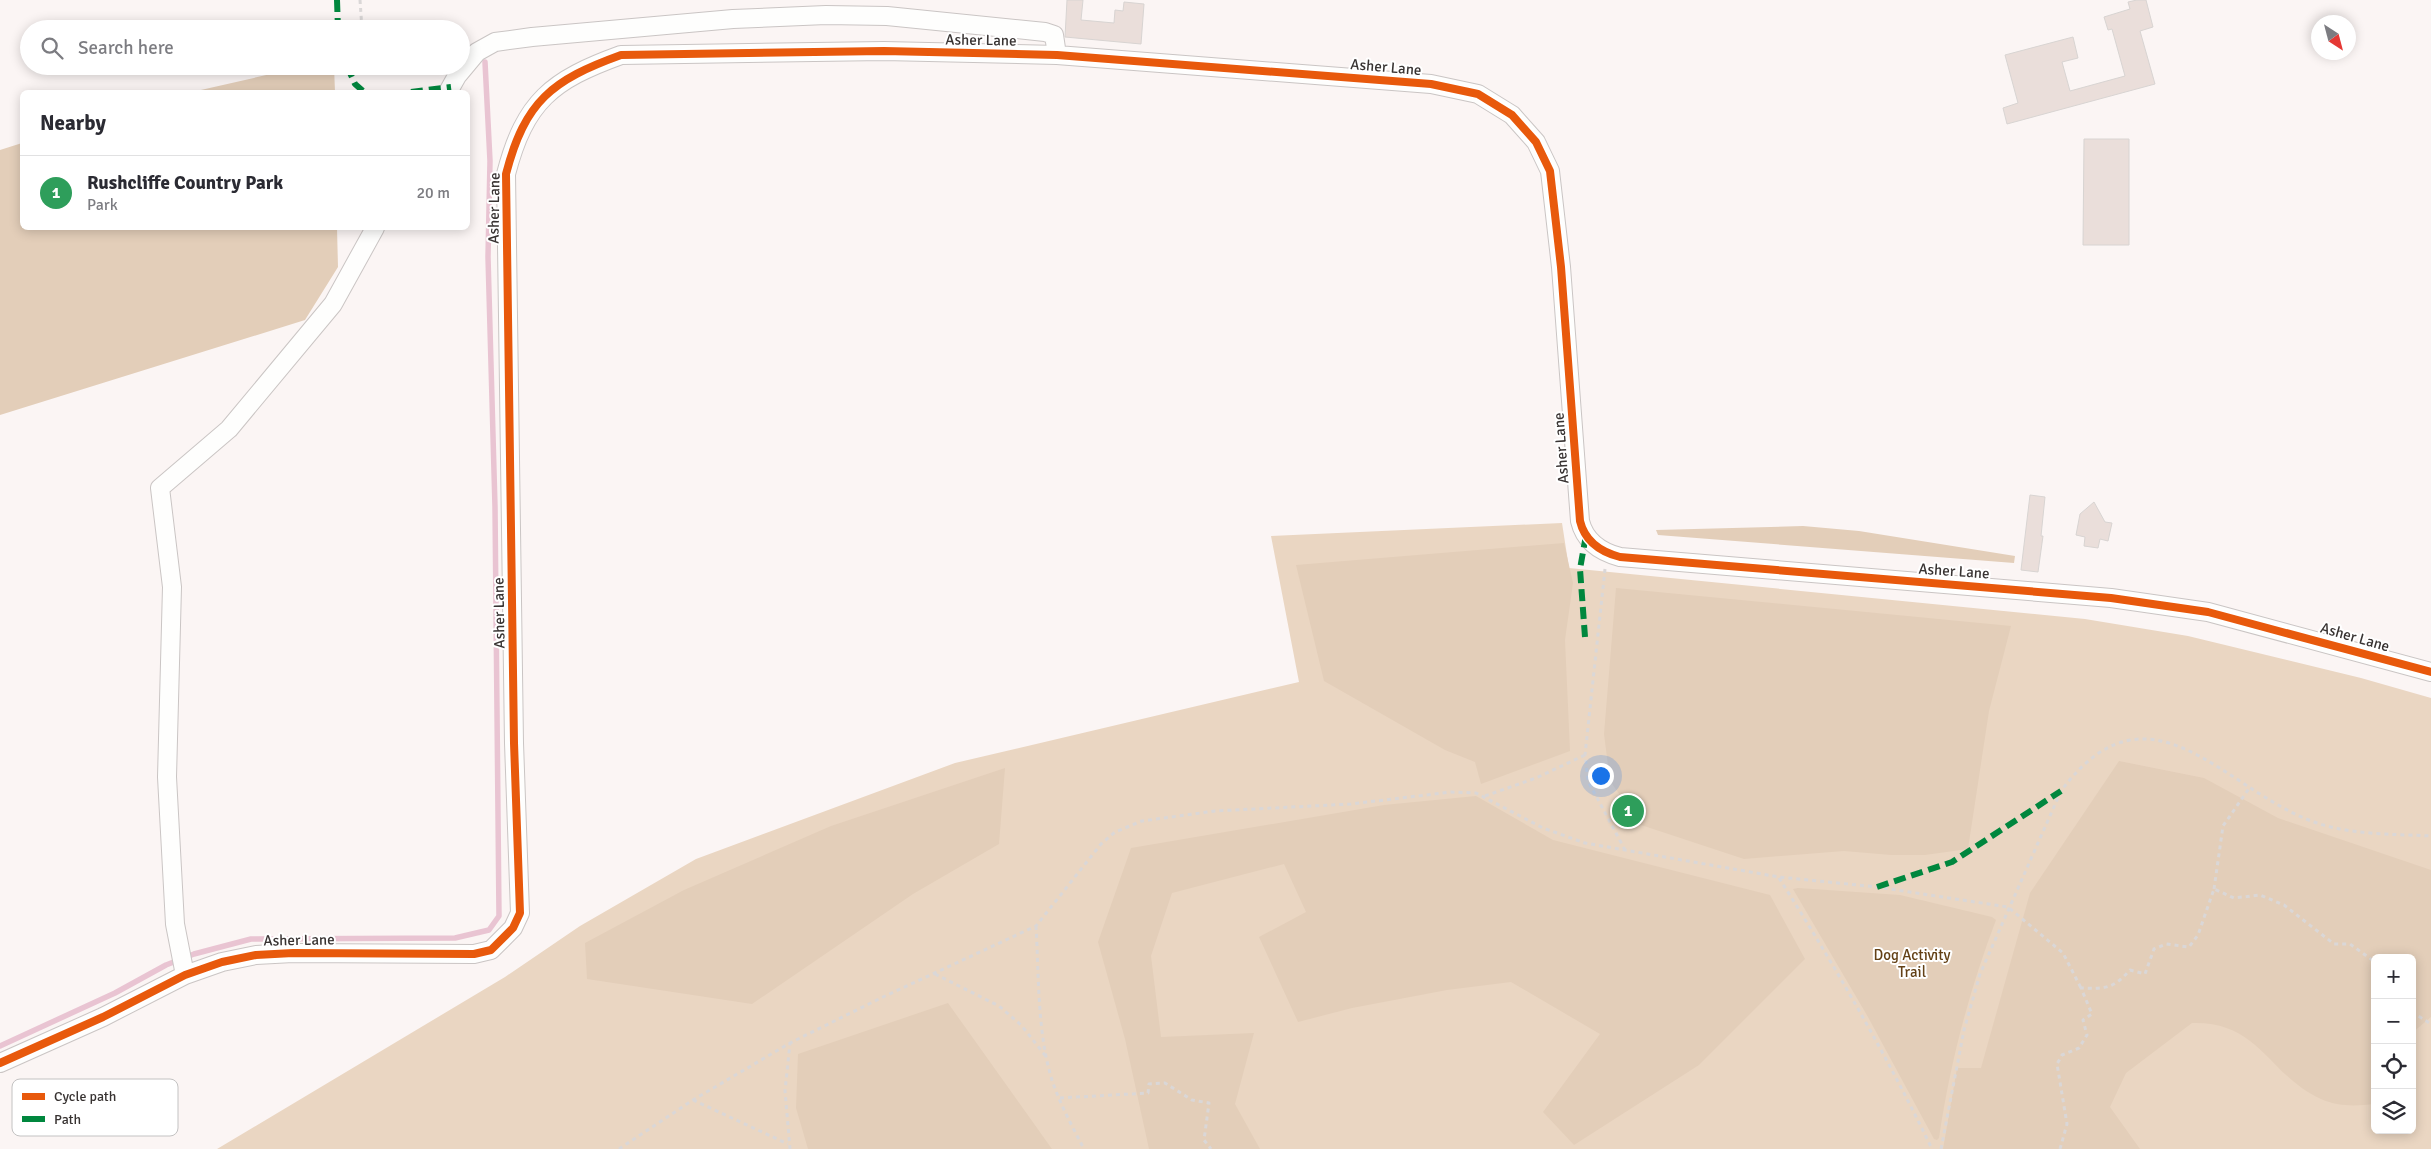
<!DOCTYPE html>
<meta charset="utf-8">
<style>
body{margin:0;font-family:Signika,sans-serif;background:#f2f2f3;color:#2b2b33}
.controls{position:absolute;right:15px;bottom:15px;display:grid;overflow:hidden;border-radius:8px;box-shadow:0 2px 12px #0003}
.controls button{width:45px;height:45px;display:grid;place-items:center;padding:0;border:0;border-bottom:1px solid #e1e1e2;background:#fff;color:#2b2b33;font:25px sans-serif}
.compass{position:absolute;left:2311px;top:15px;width:45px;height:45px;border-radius:50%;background:#fff;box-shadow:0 2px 12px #0003;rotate:144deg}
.you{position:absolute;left:1600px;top:775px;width:18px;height:18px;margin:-12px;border:4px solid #fff;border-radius:50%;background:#1a73e8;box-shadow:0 0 0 8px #1a73e833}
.badge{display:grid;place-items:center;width:32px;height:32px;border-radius:50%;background:#1a73e8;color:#fff;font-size:16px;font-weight:700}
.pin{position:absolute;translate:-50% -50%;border:2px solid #fff;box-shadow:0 1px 5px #0006}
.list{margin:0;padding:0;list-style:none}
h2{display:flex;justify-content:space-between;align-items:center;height:65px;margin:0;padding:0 20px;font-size:21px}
h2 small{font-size:16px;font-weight:400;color:#7c7c81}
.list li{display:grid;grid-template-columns:32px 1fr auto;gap:15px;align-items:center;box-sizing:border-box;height:75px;padding:0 20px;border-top:1px solid #e1e1e2}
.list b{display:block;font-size:19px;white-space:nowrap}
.list p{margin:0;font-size:16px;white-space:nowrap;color:#7c7c81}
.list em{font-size:16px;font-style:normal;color:#7c7c81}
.icon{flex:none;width:28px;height:28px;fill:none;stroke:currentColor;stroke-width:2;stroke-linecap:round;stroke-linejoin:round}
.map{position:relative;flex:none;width:2431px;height:1149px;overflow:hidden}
.search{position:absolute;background:#fff;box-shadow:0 2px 12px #0003;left:20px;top:20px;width:450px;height:55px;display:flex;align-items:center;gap:12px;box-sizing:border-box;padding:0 18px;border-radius:28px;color:#7c7c81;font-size:19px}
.panel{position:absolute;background:#fff;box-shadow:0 2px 12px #0003;left:20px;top:90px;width:450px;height:140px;border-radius:8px}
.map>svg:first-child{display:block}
.green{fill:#ead6c2;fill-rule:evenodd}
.forest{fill:#e3ceb9}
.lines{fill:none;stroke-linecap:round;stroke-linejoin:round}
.stream{stroke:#e9c4d2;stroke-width:5.5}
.building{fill:#eadeda;stroke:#d8d4d2}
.minor-casing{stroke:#cac5c4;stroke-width:20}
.path{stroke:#dad7d7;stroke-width:3;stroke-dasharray:4 4;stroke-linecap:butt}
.minor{stroke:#fefefd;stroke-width:18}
.quiet{stroke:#00873e;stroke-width:6;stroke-dasharray:12 6;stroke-linecap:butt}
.cycleway-casing{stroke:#fff;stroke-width:11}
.cycleway{stroke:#e8590c;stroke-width:8}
.labels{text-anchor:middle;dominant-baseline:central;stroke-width:4;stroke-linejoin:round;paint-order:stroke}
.street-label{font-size:15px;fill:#383332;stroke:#fff}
.park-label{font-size:15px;fill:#634015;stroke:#fff}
.key{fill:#fff;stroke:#c3c2c2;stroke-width:1}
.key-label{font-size:14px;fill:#383332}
</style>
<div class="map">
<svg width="2431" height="1149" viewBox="0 0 2431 1149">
<rect width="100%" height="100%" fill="#fbf5f4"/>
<!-- green -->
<path class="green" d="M1562,523l7,45 516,51 103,17 173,42 70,20v451h-2214l288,-172 75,-51 116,-67 259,-96 344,-81 -28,-146zM2375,958h37v172h-37z"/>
<!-- forest -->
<path class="forest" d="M306,66h28l1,26h-143z
M22,143v85h315l1,39 -33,53 -305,95v-265z
M1803,526l56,5 156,25 -1,7 -356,-28 -2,-5z
M1564,543l9,40 -8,57 5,111 -89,33 -6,-22 -30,-12 -121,-69 -28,-116z
M1616,588l395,38 -22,85 -21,138 -43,6h-34l-47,-4 -100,8 -103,-34 -31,-44 -6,-47z
M2119,761l85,17 74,40 153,52v147l-19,16v-75h-37v146c-19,2 -36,3 -54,-5 -52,-23 -61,-78 -129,-76l-66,50 -16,34 30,42h-197l14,-81h24l49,-175z
M1005,768l-6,76 -86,50 -161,110 -165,-25 -2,-36 99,-53 147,-64z
M1476,796l77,44 217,55 35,64 -106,106 -125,80 -31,-33 57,-78 -89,-52 -64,8 -95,18 -54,14 -39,-85 47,-25 -22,-48 -112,29 -21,63 10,81 93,-4 -19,71 25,45h-111l-24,-110 -27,-97 33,-94 253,-43z
M1798,888l102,7 92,22 4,3c-27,71 -46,143 -57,218l-2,2 -3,-1 -66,-122 -75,-128z
M948,1003l104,146h-244l-12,-41 2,-54z"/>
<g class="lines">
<!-- stream -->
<path class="stream" d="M0,1046l115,-53 51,-28 28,-11 57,-15 204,-1 34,-8 10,-14 -4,-409 -7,-250 2,-96 -5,-99"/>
</g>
<!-- building -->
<path class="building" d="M1067,0h16l-2,20 33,3 1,-13 8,1 1,-9 20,2 -3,40 -76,-7z
M2137,0h9l7,27 -13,4 15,53 -148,40 -4,-16 15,-5 -13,-48 68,-18 5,21 -16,4 8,29 55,-15 -13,-47 -4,1 -4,-13 26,-8 -2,-7z
M2084,139h45v106h-46z
M2030,495l15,2 -4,39h2l-5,36 -17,-2z
M2094,502l11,20 7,1 -4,18 -8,-2 -2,9 -14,-2 1,-9 -9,-2 4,-21z"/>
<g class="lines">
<!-- minor casing -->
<g class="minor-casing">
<path id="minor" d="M448,92l9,-16 20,-24 18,-10 37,-5 201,-18 93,-4 61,1 158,16 9,3 3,20
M185,975l-10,-51 -8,-147 5,-190 -12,-99 69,-59 104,-125 42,-76
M0,1063l103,-46 82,-42 37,-13 34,-7 37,-2 181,1 17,-4 22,-22 7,-15 -6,-170 -8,-569c19,-73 46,-94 115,-119l263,-4 173,4 374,29 47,10 34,21 24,27 14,29 11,96 19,254c5,21 21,31 40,36l491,41 97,14 223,60"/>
</g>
<!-- path -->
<path class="path" d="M360,0l2,29
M1605,569l-20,186 3,26 37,69
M1485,796l51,-18 49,-23
M1779,878c56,88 108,178 153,271
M2214,889l9,-63 27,-39
M1036,926c3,49 1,110 17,157 8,23 20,45 31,66
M935,974l64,32 22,19 27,34
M2412,1012l19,12
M1060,1098l88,-5 1,-9 16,-1 27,17 17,3 -5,37 7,9
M693,1100l95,44
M619,1149l74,-49 97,-57 93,-46 153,-71 65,-82 14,-12 27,-11 73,-10 136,-7 100,-12 25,1 67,35 42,15 194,34 98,10 131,20 55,46 18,35
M790,1149l-5,-58 5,-48
M1941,1149l23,-119 16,-56 81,-183c88,-119 163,-1 253,31 36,13 79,12 117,14
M2060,1149l7,-25 -10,-60 5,-9 17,-7 8,-13 -4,-15 9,-6 -11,-26c24,1 32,1 49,-18l15,4 9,-25 12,-5 23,3 9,-12 16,-46 20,9 26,-3 24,10 50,39h16l25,18"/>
<!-- minor -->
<use href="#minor" class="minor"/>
<!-- quiet -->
<path class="quiet" d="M337,0l1,29
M347,66l8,18 9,8
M411,92l40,-5
M1585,637l-5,-68 6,-34
M1877,887l75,-25 109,-71"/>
<!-- cycleway casing -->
<g class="cycleway-casing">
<path id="cycleway" d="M0,1063l103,-46 82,-42 37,-13 34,-7 37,-2 181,1 17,-4 22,-22 7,-15 -6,-170 -8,-569c19,-73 46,-94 115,-119l263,-4 173,4 374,29 47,10 34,21 24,27 14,29 11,96 19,254c5,21 21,31 40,36l491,41 97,14 223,60"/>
</g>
<!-- cycleway -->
<use href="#cycleway" class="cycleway"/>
</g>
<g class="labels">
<!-- street labels -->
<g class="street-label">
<text transform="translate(981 40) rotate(1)">Asher Lane</text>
<text transform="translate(1386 67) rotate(5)">Asher Lane</text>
<text transform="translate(494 208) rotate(-89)">Asher Lane</text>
<text transform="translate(1561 448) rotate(-94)">Asher Lane</text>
<text transform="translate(1954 571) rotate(4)">Asher Lane</text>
<text transform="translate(499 613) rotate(-91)">Asher Lane</text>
<text transform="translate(2355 637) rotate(16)">Asher Lane</text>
<text transform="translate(299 940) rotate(-1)">Asher Lane</text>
</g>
<!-- park labels -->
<g class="park-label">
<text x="1912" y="955">Dog Activity<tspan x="1912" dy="17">Trail</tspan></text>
</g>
</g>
<!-- legend -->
<rect x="12" y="1079" width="166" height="57" rx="8" class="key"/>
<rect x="22" y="1093" width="23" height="7" fill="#e8590c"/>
<rect x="22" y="1116" width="23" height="6" fill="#00873e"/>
<g class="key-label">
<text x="54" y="1101">Cycle path</text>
<text x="54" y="1124">Path</text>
</g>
</svg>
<div class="controls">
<button>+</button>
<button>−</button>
<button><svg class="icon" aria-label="locate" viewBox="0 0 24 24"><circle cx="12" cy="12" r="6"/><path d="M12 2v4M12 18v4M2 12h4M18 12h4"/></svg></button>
<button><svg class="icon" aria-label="layers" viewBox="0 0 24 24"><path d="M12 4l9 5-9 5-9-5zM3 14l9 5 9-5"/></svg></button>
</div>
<svg class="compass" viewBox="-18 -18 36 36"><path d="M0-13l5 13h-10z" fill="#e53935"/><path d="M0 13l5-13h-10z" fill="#7c7c81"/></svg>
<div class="you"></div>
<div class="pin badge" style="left:1628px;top:811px;background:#2e9e5b">1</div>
<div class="search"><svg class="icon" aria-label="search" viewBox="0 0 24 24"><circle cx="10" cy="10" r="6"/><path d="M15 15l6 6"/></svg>Search here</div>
<section class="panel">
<h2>Nearby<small></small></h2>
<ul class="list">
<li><span class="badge" style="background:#2e9e5b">1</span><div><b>Rushcliffe Country Park</b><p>Park</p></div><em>20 m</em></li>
</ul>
</section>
</div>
